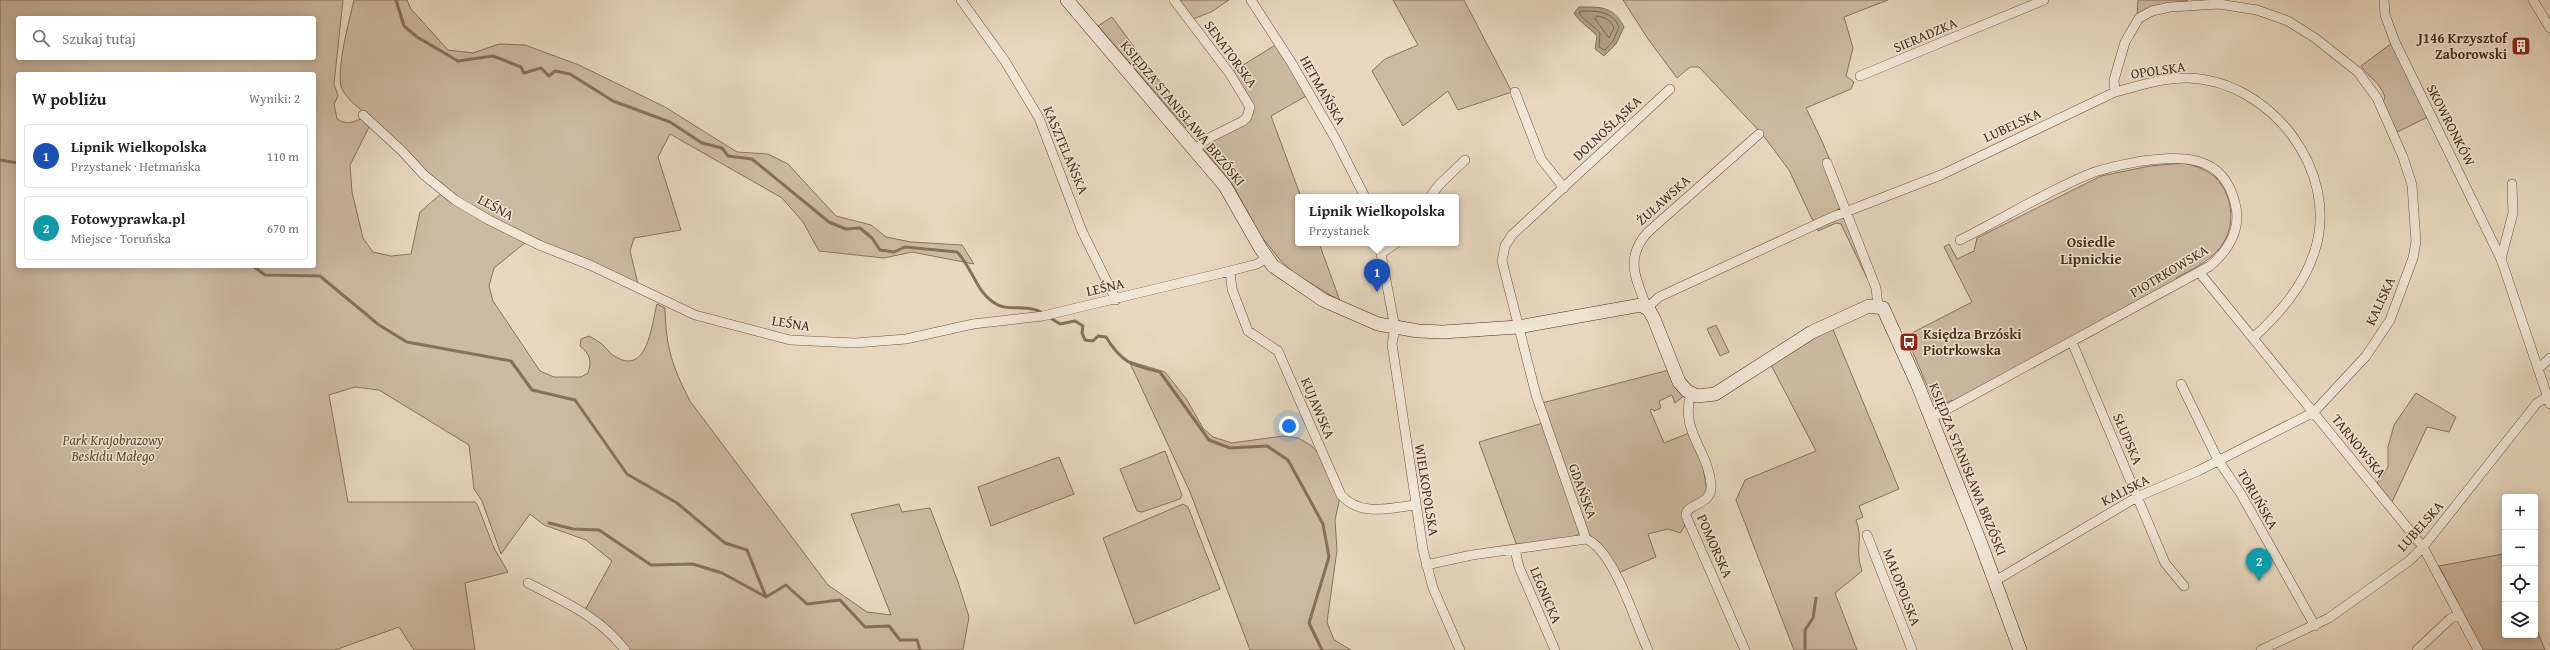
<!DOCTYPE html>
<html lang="pl">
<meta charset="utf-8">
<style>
body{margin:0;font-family:"Gentium Book Plus",serif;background:#f2f2f2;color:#222}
.controls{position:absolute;right:12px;bottom:12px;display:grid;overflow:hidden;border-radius:4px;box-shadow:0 2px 10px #0003}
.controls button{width:36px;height:36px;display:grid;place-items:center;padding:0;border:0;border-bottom:1px solid #e0e0e0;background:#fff;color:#222;font:20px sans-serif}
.you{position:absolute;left:1289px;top:426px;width:14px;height:14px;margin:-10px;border:3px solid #fff;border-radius:50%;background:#1a73e8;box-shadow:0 0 0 6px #1a73e833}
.badge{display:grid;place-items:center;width:26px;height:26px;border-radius:50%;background:#111827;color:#fff;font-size:13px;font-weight:700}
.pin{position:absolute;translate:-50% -33px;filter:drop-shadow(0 1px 2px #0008)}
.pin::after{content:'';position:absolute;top:21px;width:14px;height:12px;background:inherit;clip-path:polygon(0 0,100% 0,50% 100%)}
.popup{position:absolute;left:1295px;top:194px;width:164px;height:52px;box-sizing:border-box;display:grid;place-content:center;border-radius:4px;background:#fff;filter:drop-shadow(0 1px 3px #0005);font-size:13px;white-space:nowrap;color:#767676}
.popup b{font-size:15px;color:#222}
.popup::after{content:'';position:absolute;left:50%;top:100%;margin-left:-8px;border:8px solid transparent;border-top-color:#fff}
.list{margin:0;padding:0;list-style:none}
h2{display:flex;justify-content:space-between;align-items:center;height:52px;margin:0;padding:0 16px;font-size:17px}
h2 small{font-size:13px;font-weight:400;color:#767676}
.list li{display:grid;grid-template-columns:26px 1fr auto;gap:12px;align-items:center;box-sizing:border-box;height:64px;margin:0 8px 8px;padding:0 8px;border:1px solid #e0e0e0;border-radius:4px}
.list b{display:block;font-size:15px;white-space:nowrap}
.list p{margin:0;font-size:13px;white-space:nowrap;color:#767676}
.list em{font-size:13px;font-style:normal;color:#767676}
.icon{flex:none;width:22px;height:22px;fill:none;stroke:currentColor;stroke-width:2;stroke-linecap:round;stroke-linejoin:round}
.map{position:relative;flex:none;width:2550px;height:650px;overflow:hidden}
.search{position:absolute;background:#fff;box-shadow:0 2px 10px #0003;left:16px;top:16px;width:300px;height:44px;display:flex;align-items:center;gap:10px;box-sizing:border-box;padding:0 14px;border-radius:4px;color:#767676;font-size:15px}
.panel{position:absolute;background:#fff;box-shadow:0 2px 10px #0003;left:16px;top:72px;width:300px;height:196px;border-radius:4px}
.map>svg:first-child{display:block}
.green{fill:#cdbaa2;stroke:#8a725c;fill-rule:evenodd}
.water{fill:#b19d86;stroke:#876f5a}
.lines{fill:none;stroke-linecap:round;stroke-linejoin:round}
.shore{stroke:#7c644e;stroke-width:1}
.stream{stroke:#876f5a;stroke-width:3}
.street-casing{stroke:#6f5641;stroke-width:10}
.secondary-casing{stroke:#472a17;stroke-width:14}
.street{stroke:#f0e6d5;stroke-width:9}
.secondary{stroke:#f0e6d5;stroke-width:13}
.labels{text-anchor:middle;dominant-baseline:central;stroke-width:3;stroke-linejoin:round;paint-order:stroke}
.street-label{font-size:14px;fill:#472a17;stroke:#f0e6d5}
.poi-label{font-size:14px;font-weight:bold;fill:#472a17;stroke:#f0e6d5;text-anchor:end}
.park-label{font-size:14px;font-style:italic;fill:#624733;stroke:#f0e6d5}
.neighbourhood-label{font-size:15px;font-weight:bold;fill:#472a17;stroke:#f0e6d5}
</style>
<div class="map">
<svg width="2550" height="650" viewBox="0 0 2550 650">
<rect width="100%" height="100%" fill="#e8d8bf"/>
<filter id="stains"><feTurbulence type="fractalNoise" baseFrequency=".005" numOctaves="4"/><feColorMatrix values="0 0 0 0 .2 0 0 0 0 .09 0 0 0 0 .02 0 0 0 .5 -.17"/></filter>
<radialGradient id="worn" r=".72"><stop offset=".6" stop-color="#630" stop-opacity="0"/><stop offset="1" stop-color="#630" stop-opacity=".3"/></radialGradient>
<!-- green -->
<path class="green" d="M0,0h343l-9,84 4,12 -4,8 3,15c10,6 15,4 25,-1l8,7 -20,40 2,27 11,46 10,14 18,4 20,-2 9,-42 21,-18 85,48 -32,26 -5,18 4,15 47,70 14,6h27l7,-4c4,-12 2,-19 -8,-27l1,-7 8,-3c5,3 11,6 15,10 4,4 7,9 12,11 32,19 36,-35 41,-53l8,4c1,40 7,58 25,93l138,184 39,27 24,3 -40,-101 48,-10 3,8 28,-4 28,74 11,35 -6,33h-335l-43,-40 27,-49 -26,-21 -42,-15 -14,-11 -29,40 -19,-53 -8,-12 -5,-44 -90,-55 -24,-3 -26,8 19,107h127l2,2 17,44 14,24 -43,11 10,67h-61l-15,-23 -64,23h-335zM18,18h296v40h-296zM18,74h296v192h-296z
M354,0h53l4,9 37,41 25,3 26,-9 26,1 54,20 86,42 72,45 31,2 20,10 48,52 35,9 15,12 25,5 51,3 12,19 -62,-12 -28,6 -65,-7 -16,-29 -21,-24 -112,-64 -12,23 23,73 -47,8 -4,13 8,33c-61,-26 -125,-50 -181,-86 -39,-26 -67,-65 -103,-94 -5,-5 -11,-11 -13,-18 -4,-20 8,-65 13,-86z
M1179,0h50l-18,12 -18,7z
M1393,0h71l48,92 -54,18 -10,-19 -45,35 -31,-55 13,-12 33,-14z
M1623,0h265l-44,17 9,31 -7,28 8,6 -3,7 -45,19c16,33 31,61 35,98l-5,5 -19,10 -5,-2 -23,-49 -26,-35 -64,-68h-9l-13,11 -29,-39z
M2138,0h50l-26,6 -25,9z
M1112,17l70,95 4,8v8l-88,-102z
M2392,43l36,74 -31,15 -14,-29 2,-6c-6,-16 -14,-17 -24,-31z
M1277,44l31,51 -37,21 30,81h-3v46h21l21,58 -46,-28 -13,-12 -21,-26 -27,-50 -31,-38 48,-29 3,-4v-6l-21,-36z
M2184,163c12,3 24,7 33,16 17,19 19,50 2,70 -11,13 -28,21 -43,29l1,2 -223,123 -2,-3 -11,6 -7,-4 -28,-66 66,-34 -28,-55 5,-3 8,15 17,-8 3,-13 124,-62 49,-10z
M1840,217l6,3 23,57 -2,1 -26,-54 -5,-1 -18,8 -1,-3z
M1716,325l13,27 -9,4 -13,-27z
M1832,327l67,162 -40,17 4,11 -7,3c8,21 -2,28 6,51l-27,22 22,57h-63l-58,-150 9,-20 71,-29 -46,-88z
M1129,361l36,11 22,28 16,28 10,9 19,6 51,-7 15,2 14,8 9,11 19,40 -5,23 2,30 -10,72 7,18 17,10h-101l-60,-158z
M1669,370l16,25 -10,8 -3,-8 -13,6 2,7 -7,3 -2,-2 -2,1 14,33 25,-10 14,33 4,27 -19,14 -2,17 -6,9 -12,-4 -20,5 8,23 -38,16 -8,-17 -21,-22 -47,-131z
M2416,393l40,24 -7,15 -22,-5 -35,75 -15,-19 11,-16v-20l6,-22z
M1543,423l37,109 -6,6 -57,8 -38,-104z
M1165,451l17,44 -2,4 -38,13 -5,-1 -17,-42z
M1059,457l15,37 -83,32 -13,-39z
M1183,504l5,3 32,82 -85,35 -32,-86z
M2503,554l2,5v76h30v-10l10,25h-63l-43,-84z"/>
<!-- water -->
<path class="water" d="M1579,7c22,0 34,-1 45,20l-8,17 -12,12 -9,-7 2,-13c-8,-9 -18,-14 -23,-23z"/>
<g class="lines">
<!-- shore -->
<path class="shore" d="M1582,11c16,0 30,0 37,16l-6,14 -8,9 -6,-3 1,-14c-5,-6 -19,-15 -21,-20z
M1597,16c8,1 14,4 17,12l-5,10 -14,-19z"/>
<!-- stream -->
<path class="stream" d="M396,0l8,26 13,11 41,24 35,-5 28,11 3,6 17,-5 8,8 6,-5 15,3 43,27 57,21 32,21 20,5 6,8 24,3 77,63 17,7 14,-1 12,10 8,12 14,2 11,-5 52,5c16,16 19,42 41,53 11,6 29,-1 45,8
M0,160l18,3
M253,266l12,9 55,1 59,49 28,17 104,19 21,29 43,10 52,74 50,29 48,40 22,7 19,47
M1049,317l11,7 15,-3 8,5 -1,7 3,7 8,1 5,-5 8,1c16,26 25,28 54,35l49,68 21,8 37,-2 21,14 35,64 6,33 -20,66 13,27
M549,523l24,6 26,1 52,35 42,-1 29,9 44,24 20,-12 21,19 33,-4 25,27 24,-1 11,14h17l3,10
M1805,650v-20l8,-12 3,-20"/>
<!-- street casing -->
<g class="street-casing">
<path id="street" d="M961,0l44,61 34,57 43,113 34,69
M1174,0l56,74 20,33 -3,10 -4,4 -36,18 -11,10
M1251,0l40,62 44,76 30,59
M2384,0l1,15 10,27 106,217 49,145
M2533,0l17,28
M1860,76l184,-76
M1515,92l26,67 23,29
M363,115l39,36 22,24 31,25 34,20 50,25 51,20 105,50 95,25 65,3 51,-4 67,-15 70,-8 187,-45 27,-7 10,-6
M1759,134l-111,98c-24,26 -12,47 -1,76l12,-11 171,-79 111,-43 174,-83c24,-6 49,-15 74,-14 81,3 151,92 126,172 -11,36 -35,63 -62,88
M1827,163l49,125 2,18
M1430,197l9,-12 26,-25
M1379,243l16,85 -3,16 31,206 10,38 27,62
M1382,253l14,-10
M2501,259l12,-46 -1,-29
M1230,271l2,18 16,42 30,20 63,144c20,22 48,13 74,10
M2199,272l224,275 55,103
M2072,342l93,221 19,23
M2538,369l12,-11
M2181,384l37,76 23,34 74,132
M1691,394c-12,36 18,57 20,91 2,21 -26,18 -25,31l59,134
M1931,418l279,-152c19,-16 32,-38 25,-63 -12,-49 -52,-47 -93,-42 -16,3 -34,6 -50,12 -45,18 -88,45 -132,67
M1867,535l45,115
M1515,550l4,17 36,83
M1426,565l46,-10 114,-16
M1995,581l142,-84 61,-26 116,-59 52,-56 24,-36 23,-62 3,-16 -4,-57 -9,-28 -26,-59 -19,-26 -43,-34 -27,-17 -31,-11 -38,-6 -49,3 -18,4 -13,7 -14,24 -11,38 1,12
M528,583c35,18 72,34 97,67
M1648,650c-13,-28 -34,-100 -62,-111l-50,-144 -34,-134 3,-15 7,-11 158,-146
M2261,650l68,-32 80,-57 14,-14 114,-144 10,-6
M2417,650l33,-31 9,-5"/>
</g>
<!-- secondary casing -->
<g class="secondary-casing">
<path id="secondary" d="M1067,0l158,186 36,63 12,17 50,34 55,24 40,7 25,1 75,-5 123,-22 8,5 5,9 25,63 8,9 10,5 18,-2 97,-62 57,-26 14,2 34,75 64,161 39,106"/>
</g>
<!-- street -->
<use href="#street" class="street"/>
<!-- secondary -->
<use href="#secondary" class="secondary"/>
</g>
<!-- icons -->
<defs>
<g id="building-square" transform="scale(1)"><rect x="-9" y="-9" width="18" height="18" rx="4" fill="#8f2418" stroke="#f0e6d5"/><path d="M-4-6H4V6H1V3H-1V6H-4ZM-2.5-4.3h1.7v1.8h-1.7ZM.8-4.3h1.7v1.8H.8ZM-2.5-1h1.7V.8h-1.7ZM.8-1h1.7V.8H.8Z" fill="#fff"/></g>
<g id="bus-square" transform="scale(1)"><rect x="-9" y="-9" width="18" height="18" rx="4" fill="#8f2418" stroke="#f0e6d5"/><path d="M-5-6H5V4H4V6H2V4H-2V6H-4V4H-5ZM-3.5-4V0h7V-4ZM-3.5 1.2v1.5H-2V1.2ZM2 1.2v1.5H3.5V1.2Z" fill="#fff"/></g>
</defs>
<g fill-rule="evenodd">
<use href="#building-square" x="2521" y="46"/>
<use href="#bus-square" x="1909" y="342"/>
</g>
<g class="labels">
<!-- street labels -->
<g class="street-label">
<text transform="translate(1925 35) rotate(-23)">SIERADZKA</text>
<text transform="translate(1231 54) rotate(54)">SENATORSKA</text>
<text transform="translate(2158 70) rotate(-8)">OPOLSKA</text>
<text transform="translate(1323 90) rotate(60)">HETMAŃSKA</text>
<text transform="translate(1183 113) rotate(50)">KSIĘDZA STANISŁAWA BRZÓSKI</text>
<text transform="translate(2012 125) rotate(-25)">LUBELSKA</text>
<text transform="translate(2451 125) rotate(63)">SKOWRONKÓW</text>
<text transform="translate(1607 128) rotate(-43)">DOLNOŚLĄSKA</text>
<text transform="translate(1066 150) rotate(67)">KASZTELAŃSKA</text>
<text transform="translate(1663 200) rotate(-42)">ŻUŁAWSKA</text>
<text transform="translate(496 207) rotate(28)">LEŚNA</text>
<text transform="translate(2169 271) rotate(-31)">PIOTRKOWSKA</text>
<text transform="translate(1105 287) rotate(-13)">LEŚNA</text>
<text transform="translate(2380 301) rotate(-65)">KALISKA</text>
<text transform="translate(791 323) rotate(9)">LEŚNA</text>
<text transform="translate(1318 408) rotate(67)">KUJAWSKA</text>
<text transform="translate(2128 439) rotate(67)">SŁUPSKA</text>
<text transform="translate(2359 446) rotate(51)">TARNOWSKA</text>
<text transform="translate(1968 469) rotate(68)">KSIĘDZA STANISŁAWA BRZÓSKI</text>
<text transform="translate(1427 490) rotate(81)">WIELKOPOLSKA</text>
<text transform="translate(2125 490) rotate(-27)">KALISKA</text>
<text transform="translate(1583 491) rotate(70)">GDAŃSKA</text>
<text transform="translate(2258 499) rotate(60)">TORUŃSKA</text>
<text transform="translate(2420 526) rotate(-48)">LUBELSKA</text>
<text transform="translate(1715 546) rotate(66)">POMORSKA</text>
<text transform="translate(1902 587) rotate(69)">MAŁOPOLSKA</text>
<text transform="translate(1546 595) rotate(67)">LEGNICKA</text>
</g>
<!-- poi labels -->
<g class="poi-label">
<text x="2507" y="38">J146 Krzysztof<tspan x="2507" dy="16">Zaborowski</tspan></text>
<text x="1923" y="334" text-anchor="start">Księdza Brzóski<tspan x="1923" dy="16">Piotrkowska</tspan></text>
</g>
<!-- park labels -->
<g class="park-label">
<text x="113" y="440">Park Krajobrazowy<tspan x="113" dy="16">Beskidu Małego</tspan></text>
</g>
<!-- neighbourhood labels -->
<g class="neighbourhood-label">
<text x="2091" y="241">Osiedle<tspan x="2091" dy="17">Lipnickie</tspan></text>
</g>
</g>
<rect width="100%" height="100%" filter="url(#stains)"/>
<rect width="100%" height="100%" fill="url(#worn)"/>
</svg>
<div class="controls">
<button>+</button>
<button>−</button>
<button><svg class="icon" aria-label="locate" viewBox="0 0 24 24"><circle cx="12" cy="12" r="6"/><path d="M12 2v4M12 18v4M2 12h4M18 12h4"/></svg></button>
<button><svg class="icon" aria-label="layers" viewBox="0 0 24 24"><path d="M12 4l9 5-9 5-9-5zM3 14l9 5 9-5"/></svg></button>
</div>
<div class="you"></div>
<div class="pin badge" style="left:1377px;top:292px;background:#1a4fb4">1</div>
<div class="popup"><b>Lipnik Wielkopolska</b>Przystanek</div>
<div class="pin badge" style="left:2259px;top:581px;background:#0f9aa8">2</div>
<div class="search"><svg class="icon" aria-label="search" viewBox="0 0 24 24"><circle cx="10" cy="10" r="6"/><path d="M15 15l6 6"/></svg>Szukaj tutaj</div>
<section class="panel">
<h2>W pobliżu<small>Wyniki: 2</small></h2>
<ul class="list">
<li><span class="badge" style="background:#1a4fb4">1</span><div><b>Lipnik Wielkopolska</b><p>Przystanek · Hetmańska</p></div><em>110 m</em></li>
<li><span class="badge" style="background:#0f9aa8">2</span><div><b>Fotowyprawka.pl</b><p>Miejsce · Toruńska</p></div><em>670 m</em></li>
</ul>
</section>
</div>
